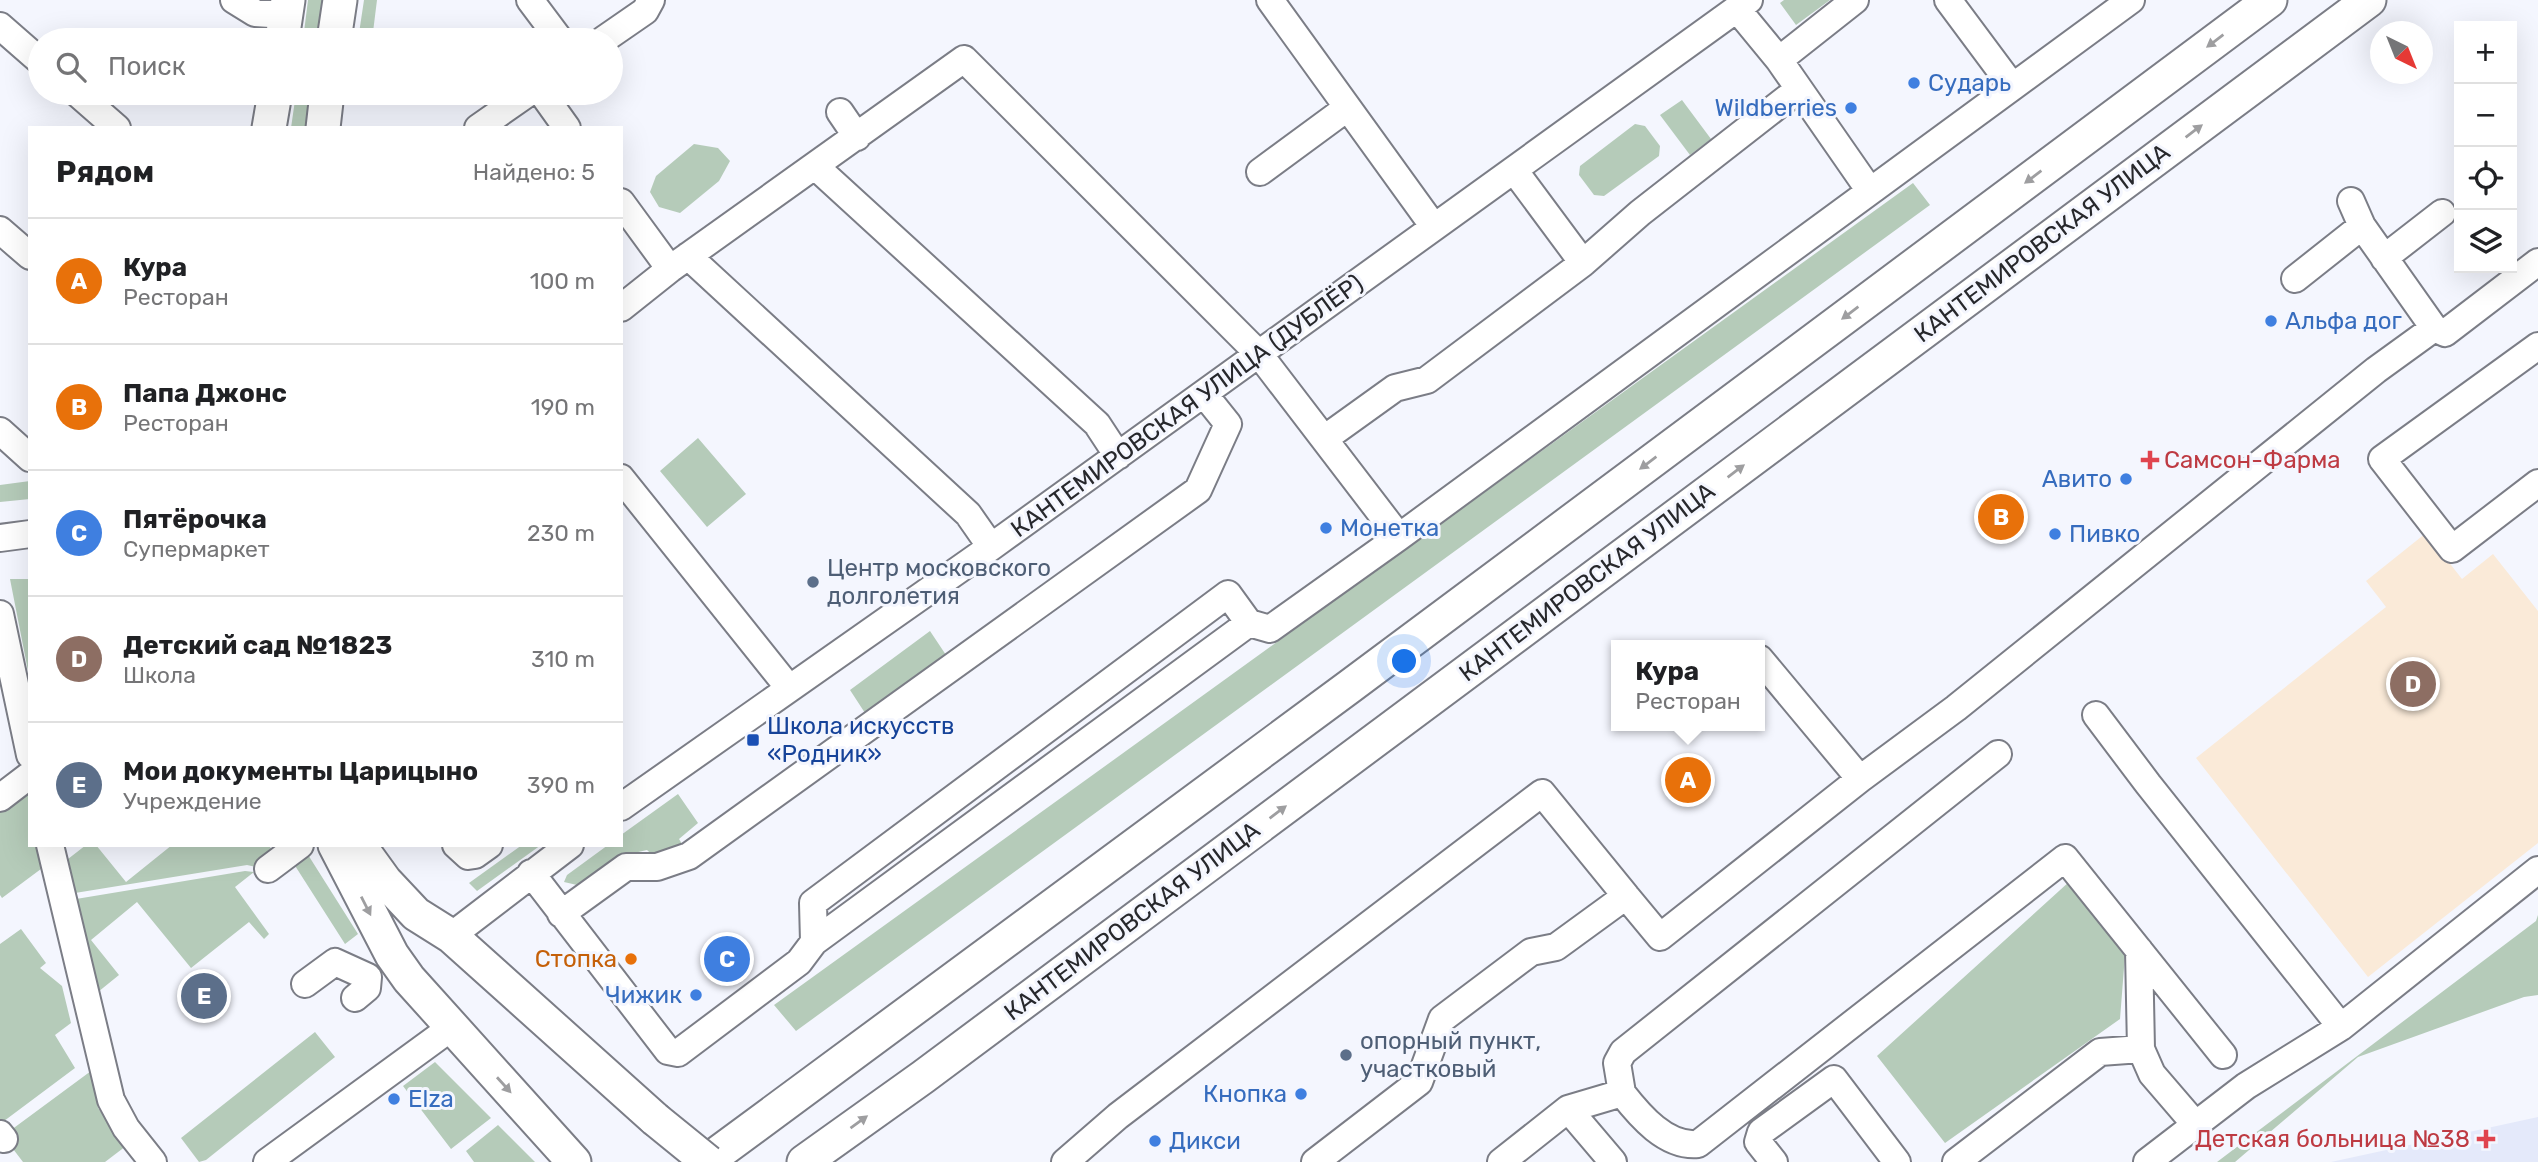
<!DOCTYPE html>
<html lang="ru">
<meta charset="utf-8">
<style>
body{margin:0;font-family:Rubik,sans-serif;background:#f2f2f2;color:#202124}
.controls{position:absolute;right:21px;top:21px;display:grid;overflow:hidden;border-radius:0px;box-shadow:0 7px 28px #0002}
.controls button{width:63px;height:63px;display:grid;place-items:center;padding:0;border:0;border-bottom:2px solid #e0e0e0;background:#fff;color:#202124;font:35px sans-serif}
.compass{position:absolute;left:2370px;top:21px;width:63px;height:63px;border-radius:50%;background:#fff;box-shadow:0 7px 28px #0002;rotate:137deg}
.you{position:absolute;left:1405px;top:662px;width:24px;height:24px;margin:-18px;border:5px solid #fff;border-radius:50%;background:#1a73e8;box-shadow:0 0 0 10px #1a73e833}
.badge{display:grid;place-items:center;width:46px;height:46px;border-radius:50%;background:#86401c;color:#fff;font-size:23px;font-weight:700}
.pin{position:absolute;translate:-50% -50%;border:4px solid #fff;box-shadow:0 2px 7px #0006}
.popup{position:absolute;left:1611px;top:640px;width:154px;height:91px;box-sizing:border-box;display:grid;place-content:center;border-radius:0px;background:#fff;filter:drop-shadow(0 2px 5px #0005);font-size:23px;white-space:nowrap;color:#757577}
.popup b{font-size:26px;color:#202124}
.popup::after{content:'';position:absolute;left:50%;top:100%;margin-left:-14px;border:14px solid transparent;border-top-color:#fff}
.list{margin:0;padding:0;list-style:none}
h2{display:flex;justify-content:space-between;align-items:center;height:91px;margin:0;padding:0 28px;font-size:30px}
h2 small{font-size:23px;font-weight:400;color:#757577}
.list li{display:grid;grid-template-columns:46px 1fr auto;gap:21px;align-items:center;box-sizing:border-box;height:126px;padding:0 28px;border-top:2px solid #e0e0e0}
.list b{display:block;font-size:26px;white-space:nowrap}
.list p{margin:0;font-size:23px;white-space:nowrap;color:#757577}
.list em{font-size:23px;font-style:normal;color:#757577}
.icon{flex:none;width:38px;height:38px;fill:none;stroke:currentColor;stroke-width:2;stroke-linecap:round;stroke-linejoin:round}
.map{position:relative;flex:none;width:2538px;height:1162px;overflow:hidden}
.search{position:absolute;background:#fff;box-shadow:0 7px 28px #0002;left:28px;top:28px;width:595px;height:77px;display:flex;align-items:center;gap:18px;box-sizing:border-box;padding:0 24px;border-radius:38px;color:#757577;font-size:26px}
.panel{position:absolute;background:#fff;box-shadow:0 7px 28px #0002;left:28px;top:126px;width:595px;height:721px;border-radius:0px}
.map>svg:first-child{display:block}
.built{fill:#e4e9fa}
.education{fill:#faead8}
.green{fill:#b5cbb9}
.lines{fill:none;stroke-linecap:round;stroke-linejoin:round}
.minor-casing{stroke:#7b7d86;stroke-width:30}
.major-casing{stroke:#7b7d86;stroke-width:37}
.minor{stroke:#fff;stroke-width:26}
.major{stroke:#fff;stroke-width:33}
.major-bridge-casing{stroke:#7b7d86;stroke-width:37;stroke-linecap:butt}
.major-bridge{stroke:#fff;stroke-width:33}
.oneway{fill:#9e9ea0}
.shop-dot{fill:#3f7fe0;stroke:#f4f6fe;stroke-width:2.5}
.health-dot{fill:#e0444e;stroke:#f4f6fe;stroke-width:2.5}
.service-dot{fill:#5c6f8a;stroke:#f4f6fe;stroke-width:2.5}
.transit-dot{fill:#1a4fb4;stroke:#f4f6fe;stroke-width:2.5}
.food-dot{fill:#e8710a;stroke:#f4f6fe;stroke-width:2.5}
.labels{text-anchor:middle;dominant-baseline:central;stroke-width:6;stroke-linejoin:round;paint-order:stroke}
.shop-label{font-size:24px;fill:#366cbe;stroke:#f4f6fe;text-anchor:start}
.street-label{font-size:24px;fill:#27282c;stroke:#f4f6fe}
.health-label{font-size:24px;fill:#be3a42;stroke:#f4f6fe;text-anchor:start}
.service-label{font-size:24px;fill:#4e5e75;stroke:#f4f6fe;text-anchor:start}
.transit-label{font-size:24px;fill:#164399;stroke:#f4f6fe;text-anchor:start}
.food-label{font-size:24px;fill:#c56008;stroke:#f4f6fe;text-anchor:end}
</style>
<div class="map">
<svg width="2538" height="1162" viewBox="0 0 2538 1162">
<rect width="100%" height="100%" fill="#f4f6fe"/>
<!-- built -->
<path class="built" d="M2538,1117v45h-207z"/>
<!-- education -->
<path class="education" d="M2426,533l36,46 31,-25 45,57v232l-170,134 -172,-219 190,-151 -20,-26z"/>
<!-- green -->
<path class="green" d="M308,0h17l-6,40h-16z
M364,0h13l-5,40h-14z
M1784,0h46l-34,25 -16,-22z
M296,93h16l-5,35h-16z
M1682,100l29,39 -21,16 -30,-40z
M1635,124l10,2 15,20 -1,10 -55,40 -10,-1 -15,-20 1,-9z
M694,144l24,4 12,13 -11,20 -39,32 -21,-6 -9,-15 6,-16z
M1913,183l17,22 -1134,826 -22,-26z
M698,438l48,56 -39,33 -47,-56z
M30,481v18l-30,3v-17z
M30,579v102l-20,-102z
M930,631l16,24 -81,58 -15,-23z
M30,788v57h14l5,18 -47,35 -2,-3v-91z
M678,794l20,29 -19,16 8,13 -27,10 -13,-12 -26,6 -44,29 -13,-3 3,-7 41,-30h13v-10z
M86,845h10l30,37 46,-37h97l6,11 -14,12 -14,-3 -172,28 -7,-34z
M522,845h19l-64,46 -8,-8z
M305,850l53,84 -13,10 -53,-83z
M245,871l9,1 -19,15 34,47 -5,5 -15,-17 -58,46 -54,-66 -46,38 28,35 -21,17 -22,-93z
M2070,881l55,74 -5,64 -175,124 -68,-87z
M2538,915v80l-14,2 -166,60 -123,105h-18l319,-241z
M21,929l25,34 -6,5 22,18 9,37 -16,12 20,33 -75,56v-180z
M315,1032l20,25 -129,103 -7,2 -18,-24z
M435,1062l56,56 -40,31 -48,-63z
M91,1071l7,37 28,38 -21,16h-82l-13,-17 -3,-12z
M498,1125l37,37h-61l-8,-11z"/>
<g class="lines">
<!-- minor casing -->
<g class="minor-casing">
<path id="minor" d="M234,0l21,13 31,2
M530,0l30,40
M1270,0l164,227
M1948,0l64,86
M1737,9l42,51 91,131
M0,26l40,35
M603,40l42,-29 6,-11
M1779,60l76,-60
M77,93l40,35
M542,93l25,35
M840,112l17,25
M478,128l50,-35
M816,167l281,257 21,32
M1514,170l69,93
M1260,172l87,-64
M621,202l49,67 -49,39
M0,230l30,26
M688,256l280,258 23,33
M2384,258l58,-45
M670,269l294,-210 295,295 140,183
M2295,279l67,-53
M2434,328l11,5 93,-71
M2538,346l-156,113 70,90 86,-66
M0,431l30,27
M1324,439l71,-51 32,-8 156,-117 57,-50 159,-124
M621,478l168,210
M0,538l30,-4
M0,614l30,141
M1760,659l100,120 96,-71 420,-338 58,-42 -72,-102 -11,-25
M2096,715l52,69 193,243
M0,798l30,-23
M621,807l370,-260 758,-547
M50,845l61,255 15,28 27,34
M456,845l12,11 7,-1 14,-10
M268,869l32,-24
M531,873l137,178 10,2 121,-91 15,-20 -1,-39 415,-309 21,29 21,6 129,-92 732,-537
M1626,896l34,41 200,-158
M561,914l65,-47h31l32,-11 509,-366 30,-66 -24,-30
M451,936l119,-91
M814,942l435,-319
M2139,950l2,99 11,25 43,50
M305,984l30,-22 33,15 -1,11 -12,10
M1622,1093l-5,-30 6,-11 375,-298
M1568,1109l45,53
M0,1134l4,5
M267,1162l185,-135
M1065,1162l53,-46 424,-323 84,103 -70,51 -25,5 -89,67 -23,63 -104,80
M1501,1162l67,-53 54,-16c18,23 44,54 76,51l367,-286 158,197
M1774,1162l-16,-20 3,-10 73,-53 63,83
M1956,1162l144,-110 41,-3
M2147,1162l99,-76 95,-59 197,-157"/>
</g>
<!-- major casing -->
<g class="major-casing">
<path id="major" d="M282,40l6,-40
M334,40l6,-40
M269,128l6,-35
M323,128l4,-35
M335,845l57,110 17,24 165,183
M359,845l26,36 31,33 35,22 204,183
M706,1162l643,-475 921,-687
M804,1162l119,-85 1446,-1077"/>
</g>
<!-- minor -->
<use href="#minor" class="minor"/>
<!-- major -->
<use href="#major" class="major"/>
<!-- major-bridge casing -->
<g class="major-bridge-casing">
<path id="major-bridge" d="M655,1119l53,43"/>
</g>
<!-- major-bridge -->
<use href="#major-bridge" class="major-bridge"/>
</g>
<!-- one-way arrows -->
<defs><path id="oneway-solid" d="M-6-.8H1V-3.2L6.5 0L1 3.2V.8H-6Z" transform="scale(1.75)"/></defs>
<g class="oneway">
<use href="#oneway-solid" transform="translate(2215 41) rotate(143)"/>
<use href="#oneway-solid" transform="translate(2194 131) rotate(-37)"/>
<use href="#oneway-solid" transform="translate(2033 177) rotate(143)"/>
<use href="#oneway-solid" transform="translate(1850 313) rotate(143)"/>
<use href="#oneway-solid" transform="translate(1648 463) rotate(143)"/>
<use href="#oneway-solid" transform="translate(1736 471) rotate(-37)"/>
<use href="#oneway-solid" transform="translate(1278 812) rotate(-37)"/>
<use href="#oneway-solid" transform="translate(366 906) rotate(63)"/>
<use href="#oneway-solid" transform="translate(504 1085) rotate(48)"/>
<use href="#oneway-solid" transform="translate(859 1122) rotate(-36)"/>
</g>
<!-- markers -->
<g class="shop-dot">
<circle cx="1914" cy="83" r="7"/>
<circle cx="1851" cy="108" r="7"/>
<circle cx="2271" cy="321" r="7"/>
<circle cx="2126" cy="479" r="7"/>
<circle cx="1326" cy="528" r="7"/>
<circle cx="2055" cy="534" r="7"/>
<circle cx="696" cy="995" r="7"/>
<circle cx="1301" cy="1094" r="7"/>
<circle cx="394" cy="1099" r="7"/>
<circle cx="1155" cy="1141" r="7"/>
</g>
<g class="health-dot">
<path d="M2146.5 449.5h7v7h7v7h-7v7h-7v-7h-7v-7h7z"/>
<path d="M2482.5 1128.5h7v7h7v7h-7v7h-7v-7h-7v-7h7z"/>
</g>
<g class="service-dot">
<circle cx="813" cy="582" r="7"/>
<circle cx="1346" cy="1055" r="7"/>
</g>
<rect class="transit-dot" x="746" y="733" width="14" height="14" rx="3.5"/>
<circle class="food-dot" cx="631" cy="959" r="7"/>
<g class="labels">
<!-- shop labels -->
<g class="shop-label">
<text x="1928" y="83">Сударь</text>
<text x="1837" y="108" text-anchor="end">Wildberries</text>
<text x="2285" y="321">Альфа дог</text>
<text x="2112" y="479" text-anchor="end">Авито</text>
<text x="1340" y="528">Монетка</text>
<text x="2069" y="534">Пивко</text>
<text x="682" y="995" text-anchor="end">Чижик</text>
<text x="1287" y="1094" text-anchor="end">Кнопка</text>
<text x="408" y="1099">Elza</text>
<text x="1169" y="1141">Дикси</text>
</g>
<!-- street labels -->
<g class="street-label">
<text transform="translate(2042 243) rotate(-37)">КАНТЕМИРОВСКАЯ УЛИЦА</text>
<text transform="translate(1187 406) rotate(-36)">КАНТЕМИРОВСКАЯ УЛИЦА (ДУБЛЁР)</text>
<text transform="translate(1587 582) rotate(-37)">КАНТЕМИРОВСКАЯ УЛИЦА</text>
<text transform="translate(1132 921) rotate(-37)">КАНТЕМИРОВСКАЯ УЛИЦА</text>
</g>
<!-- health labels -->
<g class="health-label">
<text x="2164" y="460">Самсон-Фарма</text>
<text x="2470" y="1139" text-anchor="end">Детская больница №38</text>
</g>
<!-- service labels -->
<g class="service-label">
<text x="827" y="568">Центр московского<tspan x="827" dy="28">долголетия</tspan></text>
<text x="1360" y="1041">опорный пункт,<tspan x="1360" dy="28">участковый</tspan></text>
</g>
<!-- transit labels -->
<g class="transit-label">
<text x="767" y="726">Школа искусств<tspan x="767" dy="28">«Родник»</tspan></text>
</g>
<!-- food labels -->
<g class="food-label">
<text x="617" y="959">Стопка</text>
</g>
</g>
</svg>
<div class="controls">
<button>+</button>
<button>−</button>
<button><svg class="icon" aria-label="locate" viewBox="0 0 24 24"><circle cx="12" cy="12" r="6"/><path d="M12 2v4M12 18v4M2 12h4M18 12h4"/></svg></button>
<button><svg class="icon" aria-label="layers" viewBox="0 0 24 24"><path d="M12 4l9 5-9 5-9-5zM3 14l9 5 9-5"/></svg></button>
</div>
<svg class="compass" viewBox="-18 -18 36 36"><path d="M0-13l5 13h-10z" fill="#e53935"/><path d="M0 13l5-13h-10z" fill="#757577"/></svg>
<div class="you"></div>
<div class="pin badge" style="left:1688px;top:780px;background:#e8710a">A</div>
<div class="popup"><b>Кура</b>Ресторан</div>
<div class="pin badge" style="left:2001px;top:517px;background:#e8710a">B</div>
<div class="pin badge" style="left:727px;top:959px;background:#3f7fe0">C</div>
<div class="pin badge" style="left:2413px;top:684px;background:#8d6e63">D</div>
<div class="pin badge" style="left:204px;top:996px;background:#5c6f8a">E</div>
<div class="search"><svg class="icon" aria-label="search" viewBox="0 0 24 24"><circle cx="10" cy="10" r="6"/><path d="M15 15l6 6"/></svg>Поиск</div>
<section class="panel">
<h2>Рядом<small>Найдено: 5</small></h2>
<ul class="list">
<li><span class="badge" style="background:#e8710a">A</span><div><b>Кура</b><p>Ресторан</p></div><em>100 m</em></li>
<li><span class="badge" style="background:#e8710a">B</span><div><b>Папа Джонс</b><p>Ресторан</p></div><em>190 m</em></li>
<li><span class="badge" style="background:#3f7fe0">C</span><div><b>Пятёрочка</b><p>Супермаркет</p></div><em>230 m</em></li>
<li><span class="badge" style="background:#8d6e63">D</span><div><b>Детский сад №1823</b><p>Школа</p></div><em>310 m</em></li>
<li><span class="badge" style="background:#5c6f8a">E</span><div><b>Мои документы Царицыно</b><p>Учреждение</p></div><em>390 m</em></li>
</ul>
</section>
</div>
